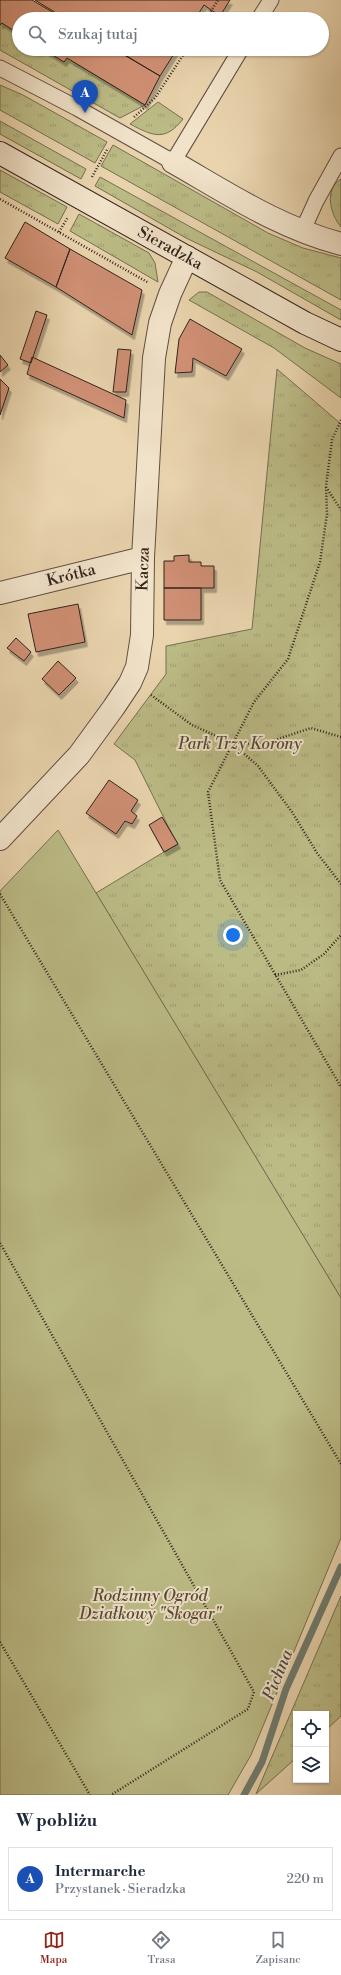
<!DOCTYPE html>
<html lang="pl">
<meta charset="utf-8">
<style>
body{margin:0;font-family:"Libre Bodoni",serif;background:#f6f6f7;color:#1f2937}
.controls{position:absolute;right:12px;bottom:12px;display:grid;overflow:hidden;border-radius:0px;box-shadow:0 1px 3px #0004}
.controls button{width:36px;height:36px;display:grid;place-items:center;padding:0;border:0;border-bottom:1px solid #e0e1e3;background:#fff;color:#1f2937;font:20px sans-serif}
.you{position:absolute;left:233px;top:935px;width:14px;height:14px;margin:-10px;border:3px solid #fff;border-radius:50%;background:#1a73e8;box-shadow:0 0 0 6px #1a73e833}
.badge{display:grid;place-items:center;width:26px;height:26px;border-radius:50%;background:#8f2418;color:#fff;font-size:13px;font-weight:700}
.pin{position:absolute;translate:-50% -33px;filter:drop-shadow(0 1px 2px #0008)}
.pin::after{content:'';position:absolute;top:21px;width:14px;height:12px;background:inherit;clip-path:polygon(0 0,100% 0,50% 100%)}
.list{margin:0;padding:0;list-style:none}
h2{display:flex;justify-content:space-between;align-items:center;height:52px;margin:0;padding:0 16px;font-size:17px}
h2 small{font-size:13px;font-weight:400;color:#747a83}
.list li{display:grid;grid-template-columns:26px 1fr auto;gap:12px;align-items:center;box-sizing:border-box;height:64px;margin:0 8px 8px;padding:0 8px;border:1px solid #e0e1e3;border-radius:0px}
.list b{display:block;font-size:15px;white-space:nowrap}
.list p{margin:0;font-size:13px;white-space:nowrap;color:#747a83}
.list em{font-size:13px;font-style:normal;color:#747a83}
.icon{flex:none;width:22px;height:22px;fill:none;stroke:currentColor;stroke-width:2;stroke-linecap:round;stroke-linejoin:round}
.map{position:relative;flex:none;width:341px;height:1795px;overflow:hidden}
.search{position:absolute;background:#fff;box-shadow:0 1px 3px #0004;left:12px;right:12px;top:12px;height:44px;display:flex;align-items:center;gap:10px;box-sizing:border-box;padding:0 14px;border-radius:22px;color:#747a83;font-size:15px}
.sheet{height:124px;background:#fff}
nav{display:flex;justify-content:space-around;align-items:center;box-sizing:border-box;height:56px;border-top:1px solid #e0e1e3;background:#fff;font-size:11px;color:#747a83}
nav a{display:grid;justify-items:center;gap:2px}
nav .on{color:#8f2418}
.map>svg:first-child{display:block}
.grass{fill:url(#grass-tufts);stroke:#766f52}
.garden{fill:#bbbb86;stroke:#766f52}
.lines{fill:none;stroke-linecap:round;stroke-linejoin:round}
.stream{stroke:#6f7c70;stroke-width:7}
.building{fill:#d09075;stroke:#32231d;filter:url(#shadow)}
.lane-casing{stroke:#604f41;stroke-width:17}
.street-casing{stroke:#604f41;stroke-width:24}
.secondary-casing{stroke:#32231d;stroke-width:24}
.path{stroke:#32231d;stroke-width:2.5;stroke-dasharray:1 2;stroke-linecap:butt}
.lane{stroke:#f1e3ca;stroke-width:15}
.street{stroke:#f1e3ca;stroke-width:22}
.secondary{stroke:#f1e3ca;stroke-width:22}
.labels{text-anchor:middle;dominant-baseline:central;stroke-width:4;stroke-linejoin:round;paint-order:stroke}
.street-label{font-size:16px;fill:#32231d;stroke:#f1e3ca}
.park-label{font-size:16px;font-style:italic;fill:#544937;stroke:#f1e3ca}
.water-label{font-size:17px;font-style:italic;fill:#4b4840;stroke:#f1e3ca}
</style>
<div class="map">
<svg width="341" height="1795" viewBox="0 0 341 1795">
<defs>
<pattern id="grass-tufts" width="24" height="20" patternUnits="userSpaceOnUse"><rect width="24" height="20" fill="#bbbb86"/><path d="M3 7l-1-3M5 7V3M7 7l1-3M15 17l-1-3M17 17v-4M19 17l1-3" fill="none" stroke="#a1a073"/></pattern>
<filter id="shadow"><feDropShadow dx="2.5" dy="4.5" stdDeviation="0" flood-color="#0004"/></filter>
</defs>
<rect width="100%" height="100%" fill="#e9d4ae"/>
<filter id="stains"><feTurbulence type="fractalNoise" baseFrequency=".005" numOctaves="4"/><feColorMatrix values="0 0 0 0 .2 0 0 0 0 .09 0 0 0 0 .02 0 0 0 .5 -.17"/></filter>
<radialGradient id="worn" r=".72"><stop offset=".6" stop-color="#630" stop-opacity="0"/><stop offset="1" stop-color="#630" stop-opacity=".3"/></radialGradient>
<!-- grass -->
<path class="grass" d="M2,23l17,11v15h24l21,13 3,-4 78,47 -25,13 -120,-68v-24z
M0,85l23,10 84,47 -12,21 -95,-53z
M158,102l25,17c-18,23 -30,17 -53,5z
M0,121l86,48 -5,10 -81,-45z
M113,145l155,88 35,15 38,10v42l-240,-134z
M0,170l67,37 -9,17 -58,-32z
M100,177l241,133v10l-84,-48 -71,-34 -91,-52z
M341,179v48c-11,-13 -17,-38 0,-48z
M79,214l70,39 6,10 3,19 -88,-51z
M199,292h8l98,56 36,16v34l-67,-50 -85,-48z
M277,369l64,55v874l-245,-405 81,-49 -42,-84 -21,-16 52,-70v-28l86,-17z
M341,1596v120l-15,14v-16h-30v44l-40,36z"/>
<!-- garden -->
<path class="garden" d="M58,830l283,468v240l-90,217 -23,40h-228v-904z"/>
<g class="lines">
<!-- stream -->
<path class="stream" d="M244,1795l18,-33 24,-73 55,-122"/>
</g>
<!-- building -->
<path class="building" d="M0,0h32l32,19h-45v15l-17,-11 -2,2z
M35,0h195l-10,16 -16,-11 -9,14h-129z
M43,49h71l46,27 -15,29 -78,-47 -3,4z
M115,49h62l-17,27z
M25,222l45,27 -14,38 -51,-29z
M70,249l72,41 -10,45 -76,-48z
M36,311l11,4 -16,48 -11,-4z
M190,319l52,30 -16,27 -33,-18 -1,14 -17,1 4,-34z
M118,349l13,1 -5,42h-13z
M0,355l8,10 -8,7z
M32,357l94,43 -2,18 -97,-44z
M0,379l9,9 -9,27z
M189,555v7h12v4h13v22h-50v-27h10v-5z
M164,588h37v32h-37z
M78,604l7,38 -49,10 -8,-38z
M16,638l15,14 -7,9 -17,-13z
M58,661l18,17 -17,17 -17,-16z
M109,780l29,20 -7,11 6,5 -5,8 -7,-3 -9,13 -30,-21z
M162,817l16,27 -14,8 -15,-27z"/>
<g class="lines">
<!-- lane casing -->
<g class="lane-casing">
<path id="lane" d="M259,19l12,-19
M0,68l77,40 96,54 68,-113
M302,232l14,-31 25,-45"/>
</g>
<!-- street casing -->
<g class="street-casing">
<path id="street" d="M173,162c56,32 105,65 168,82
M0,593l143,-35
M0,839l79,-84 35,-48 16,-24 7,-16 5,-32 1,-77 11,-200 6,-35 10,-29 17,-37"/>
</g>
<!-- secondary casing -->
<g class="secondary-casing">
<path id="secondary" d="M0,153l305,170 36,17"/>
</g>
<!-- path -->
<path class="path" d="M206,19l12,-19
M134,117l21,-19 32,-49
M92,177l16,-29
M0,199l149,84
M59,232l9,-15
M341,420l-9,20 -6,46 1,28 -7,48 -32,97 -34,43 -46,90 12,88 121,207
M326,487l15,23
M151,695l41,30 40,18 26,23 34,46 25,41 24,31
M233,743l30,1 48,-16 30,9
M0,894l341,570
M275,975l26,-5 23,-16 17,-19
M0,1243l254,449 -6,17 -137,86
M0,1642l90,153"/>
<!-- lane -->
<use href="#lane" class="lane"/>
<!-- street -->
<use href="#street" class="street"/>
<!-- secondary -->
<use href="#secondary" class="secondary"/>
</g>
<g class="labels">
<!-- street labels -->
<g class="street-label">
<text transform="translate(170 248) rotate(29)">Sieradzka</text>
<text transform="translate(143 569) rotate(-88)">Kacza</text>
<text transform="translate(71 575) rotate(-14)">Krótka</text>
</g>
<!-- park labels -->
<g class="park-label">
<text x="240" y="744">Park Trzy Korony</text>
<text x="150" y="1596">Rodzinny Ogród<tspan x="150" dy="18">Działkowy "Skogar"</tspan></text>
</g>
<!-- water labels -->
<g class="water-label">
<text transform="translate(278 1675) rotate(-68)">Pichna</text>
</g>
</g>
<rect width="100%" height="100%" filter="url(#stains)"/>
<rect width="100%" height="100%" fill="url(#worn)"/>
</svg>
<div class="controls">
<button><svg class="icon" aria-label="locate" viewBox="0 0 24 24"><circle cx="12" cy="12" r="6"/><path d="M12 2v4M12 18v4M2 12h4M18 12h4"/></svg></button>
<button><svg class="icon" aria-label="layers" viewBox="0 0 24 24"><path d="M12 4l9 5-9 5-9-5zM3 14l9 5 9-5"/></svg></button>
</div>
<div class="you"></div>
<div class="pin badge" style="left:85px;top:113px;background:#1a4fb4">A</div>
<div class="search"><svg class="icon" aria-label="search" viewBox="0 0 24 24"><circle cx="10" cy="10" r="6"/><path d="M15 15l6 6"/></svg>Szukaj tutaj</div>
</div>
<section class="sheet">
<h2>W pobliżu<small></small></h2>
<ul class="list">
<li><span class="badge" style="background:#1a4fb4">A</span><div><b>Intermarche</b><p>Przystanek · Sieradzka</p></div><em>220 m</em></li>
</ul>
</section>
<nav>
<a class="on"><svg class="icon" aria-label="map" viewBox="0 0 24 24"><path d="M3 6l6-2 6 2 6-2v14l-6 2-6-2-6 2zM9 4v14M15 6v14"/></svg>Mapa</a>
<a><svg class="icon" aria-label="directions" viewBox="0 0 24 24"><path d="M12 3l9 9-9 9-9-9zM9 14v-3h6M13 9l2 2-2 2"/></svg>Trasa</a>
<a><svg class="icon" aria-label="saved" viewBox="0 0 24 24"><path d="M7 4h10v16l-5-4-5 4z"/></svg>Zapisane</a>
</nav>
